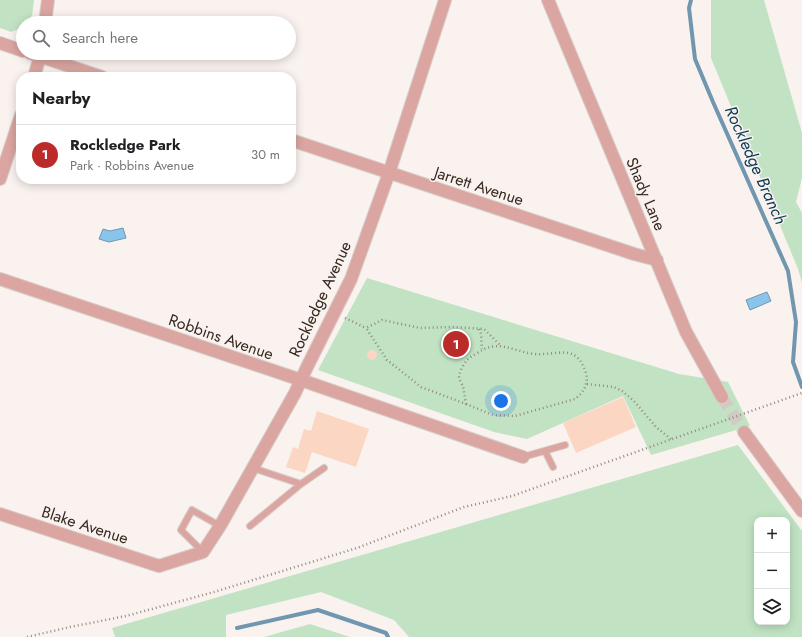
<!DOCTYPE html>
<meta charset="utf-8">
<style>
body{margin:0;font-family:Jost,sans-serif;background:#f6f6f6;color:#202124}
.controls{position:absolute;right:12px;bottom:12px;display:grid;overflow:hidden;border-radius:8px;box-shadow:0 2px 10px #0003}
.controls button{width:36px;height:36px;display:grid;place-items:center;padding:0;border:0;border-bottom:1px solid #e0e0e0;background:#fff;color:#202124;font:20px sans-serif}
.you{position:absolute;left:501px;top:401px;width:14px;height:14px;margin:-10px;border:3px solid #fff;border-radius:50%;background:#1a73e8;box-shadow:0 0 0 6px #1a73e833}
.badge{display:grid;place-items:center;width:26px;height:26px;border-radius:50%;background:#ba2b29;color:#fff;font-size:13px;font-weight:700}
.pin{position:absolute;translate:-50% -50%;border:2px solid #fff;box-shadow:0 1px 4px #0006}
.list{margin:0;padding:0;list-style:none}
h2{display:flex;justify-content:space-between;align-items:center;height:52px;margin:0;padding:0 16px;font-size:17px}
h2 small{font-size:13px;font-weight:400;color:#757577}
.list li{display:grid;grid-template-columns:26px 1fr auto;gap:12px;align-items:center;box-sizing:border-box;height:60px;padding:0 16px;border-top:1px solid #e0e0e0}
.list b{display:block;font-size:15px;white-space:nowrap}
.list p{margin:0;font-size:13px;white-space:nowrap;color:#757577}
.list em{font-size:13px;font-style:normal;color:#757577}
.icon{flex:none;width:22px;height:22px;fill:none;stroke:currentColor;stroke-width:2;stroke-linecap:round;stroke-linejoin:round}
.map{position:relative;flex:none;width:802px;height:637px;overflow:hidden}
.search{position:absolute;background:#fff;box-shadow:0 2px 10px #0003;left:16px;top:16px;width:280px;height:44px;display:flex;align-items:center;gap:10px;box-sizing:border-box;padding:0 14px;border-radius:22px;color:#757577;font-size:15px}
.panel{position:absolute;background:#fff;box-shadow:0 2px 10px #0003;left:16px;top:72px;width:280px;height:112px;border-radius:16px}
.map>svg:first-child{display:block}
.green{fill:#c1e3c3;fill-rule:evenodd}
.water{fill:#8ac4ec;stroke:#7196af}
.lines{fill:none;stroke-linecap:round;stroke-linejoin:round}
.stream{stroke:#7196af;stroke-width:4}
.building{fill:#fbd6c2}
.street-tunnel{stroke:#d3cac5;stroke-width:12;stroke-dasharray:12 6;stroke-linecap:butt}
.lane-casing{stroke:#d7cec9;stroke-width:8}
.street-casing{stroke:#d7cec9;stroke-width:14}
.path{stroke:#948983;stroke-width:2.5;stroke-dasharray:1 3;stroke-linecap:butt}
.lane{stroke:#dba6a1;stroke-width:6}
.street{stroke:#dba6a1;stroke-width:12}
.labels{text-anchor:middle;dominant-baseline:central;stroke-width:3;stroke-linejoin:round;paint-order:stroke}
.street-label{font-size:16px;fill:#362920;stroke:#faf2ee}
.water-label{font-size:17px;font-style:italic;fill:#0a3a55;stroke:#faf2ee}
</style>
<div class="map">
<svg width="802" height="637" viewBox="0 0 802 637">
<rect width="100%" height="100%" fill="#faf2ee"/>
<!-- green -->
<path class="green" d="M0,0h34l-2,16h-1l-1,7h-7v4l-12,5 -11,-4z
M711,0h53l38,133v45l-6,24 6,11v70l-4,-14 -87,-211z
M367,278l312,96 49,8 22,44 -99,29 -28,-59 -96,43 -33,-7 -176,-62z
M738,445l64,86v106h-393l-15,-17 -73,-28 -95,23v22h-111l-3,-9zM757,520h30v102h-30z
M310,624l40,13h-86z"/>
<!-- water -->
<path class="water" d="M123,228l3,10 -17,4 -10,-3 4,-10 7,2z
M767,292l4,9 -21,9 -4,-10z"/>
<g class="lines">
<!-- stream -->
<path class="stream" d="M691,0l-2,8 6,51 18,43 75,169 8,51 -3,40 9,25
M237,628l81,-18 68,23 2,4"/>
</g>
<!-- building -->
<path class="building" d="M367 355a5 5 0 1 1 10 0a5 5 0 1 1-10 0Z
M623,397l13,30 -60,26 -13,-30z
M317,411l52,18 -13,38 -44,-15 -7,21 -19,-6 7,-20 5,2 6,-20 7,2z"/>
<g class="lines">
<!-- street-tunnel -->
<path class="street-tunnel" d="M722,397l22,35"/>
<!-- lane casing -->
<g class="lane-casing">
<path id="lane" d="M545,451l8,16
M523,457l42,-12
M253,468l48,16 23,-16
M250,526l51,-42
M203,552l-22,-22 11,-20 28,16"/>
</g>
<!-- street casing -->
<g class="street-casing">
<path id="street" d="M548,0l138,332 36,65
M45,23l3,-23
M0,43l23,8
M30,53l72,24
M34,77l7,-24
M291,140l343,114 23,6
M0,179l21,-64
M0,279l301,101 222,77
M744,432l58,79
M0,514l159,52 44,-14 17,-26 75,-133 12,-26 44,-88 38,-106 56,-173"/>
</g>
<!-- path -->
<path class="path" d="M345,318l21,10
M479,329l2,5 1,15
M587,384l27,3 8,4 11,9 23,27 15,12
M466,404l27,11 22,1 60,-17c8,-6 14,-15 11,-26 -10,-31 -28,-17 -52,-19 -23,-3 -36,-16 -58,0 -4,2 -7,4 -10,7 -3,5 -7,11 -7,17 1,3 3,6 4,8 1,6 2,12 3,18l-45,-17 -34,-27 -21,-32 16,-8 38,8 33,-1 31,2 17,17
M27,637l43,-10 56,-11 88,-24 143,-44 107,-41 48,-11 290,-103"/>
<!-- lane -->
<use href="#lane" class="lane"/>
<!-- street -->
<use href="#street" class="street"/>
</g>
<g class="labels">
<!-- street labels -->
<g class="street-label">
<text transform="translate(479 186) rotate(18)">Jarrett Avenue</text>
<text transform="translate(646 194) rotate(67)">Shady Lane</text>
<text transform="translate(320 299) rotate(-65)">Rockledge Avenue</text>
<text transform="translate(221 337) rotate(19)">Robbins Avenue</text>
<text transform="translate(85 525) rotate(18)">Blake Avenue</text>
</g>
<!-- water labels -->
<g class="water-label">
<text transform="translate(756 165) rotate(66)">Rockledge Branch</text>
</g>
</g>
</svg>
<div class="controls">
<button>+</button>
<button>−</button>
<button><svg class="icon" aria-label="layers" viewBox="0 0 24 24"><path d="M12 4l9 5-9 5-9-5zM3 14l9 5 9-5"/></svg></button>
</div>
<div class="you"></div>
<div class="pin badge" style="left:456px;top:344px">1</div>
<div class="search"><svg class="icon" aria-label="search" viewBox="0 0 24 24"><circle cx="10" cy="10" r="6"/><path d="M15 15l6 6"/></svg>Search here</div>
<section class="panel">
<h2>Nearby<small></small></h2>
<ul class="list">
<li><span class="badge">1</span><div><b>Rockledge Park</b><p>Park · Robbins Avenue</p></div><em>30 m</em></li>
</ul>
</section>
</div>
